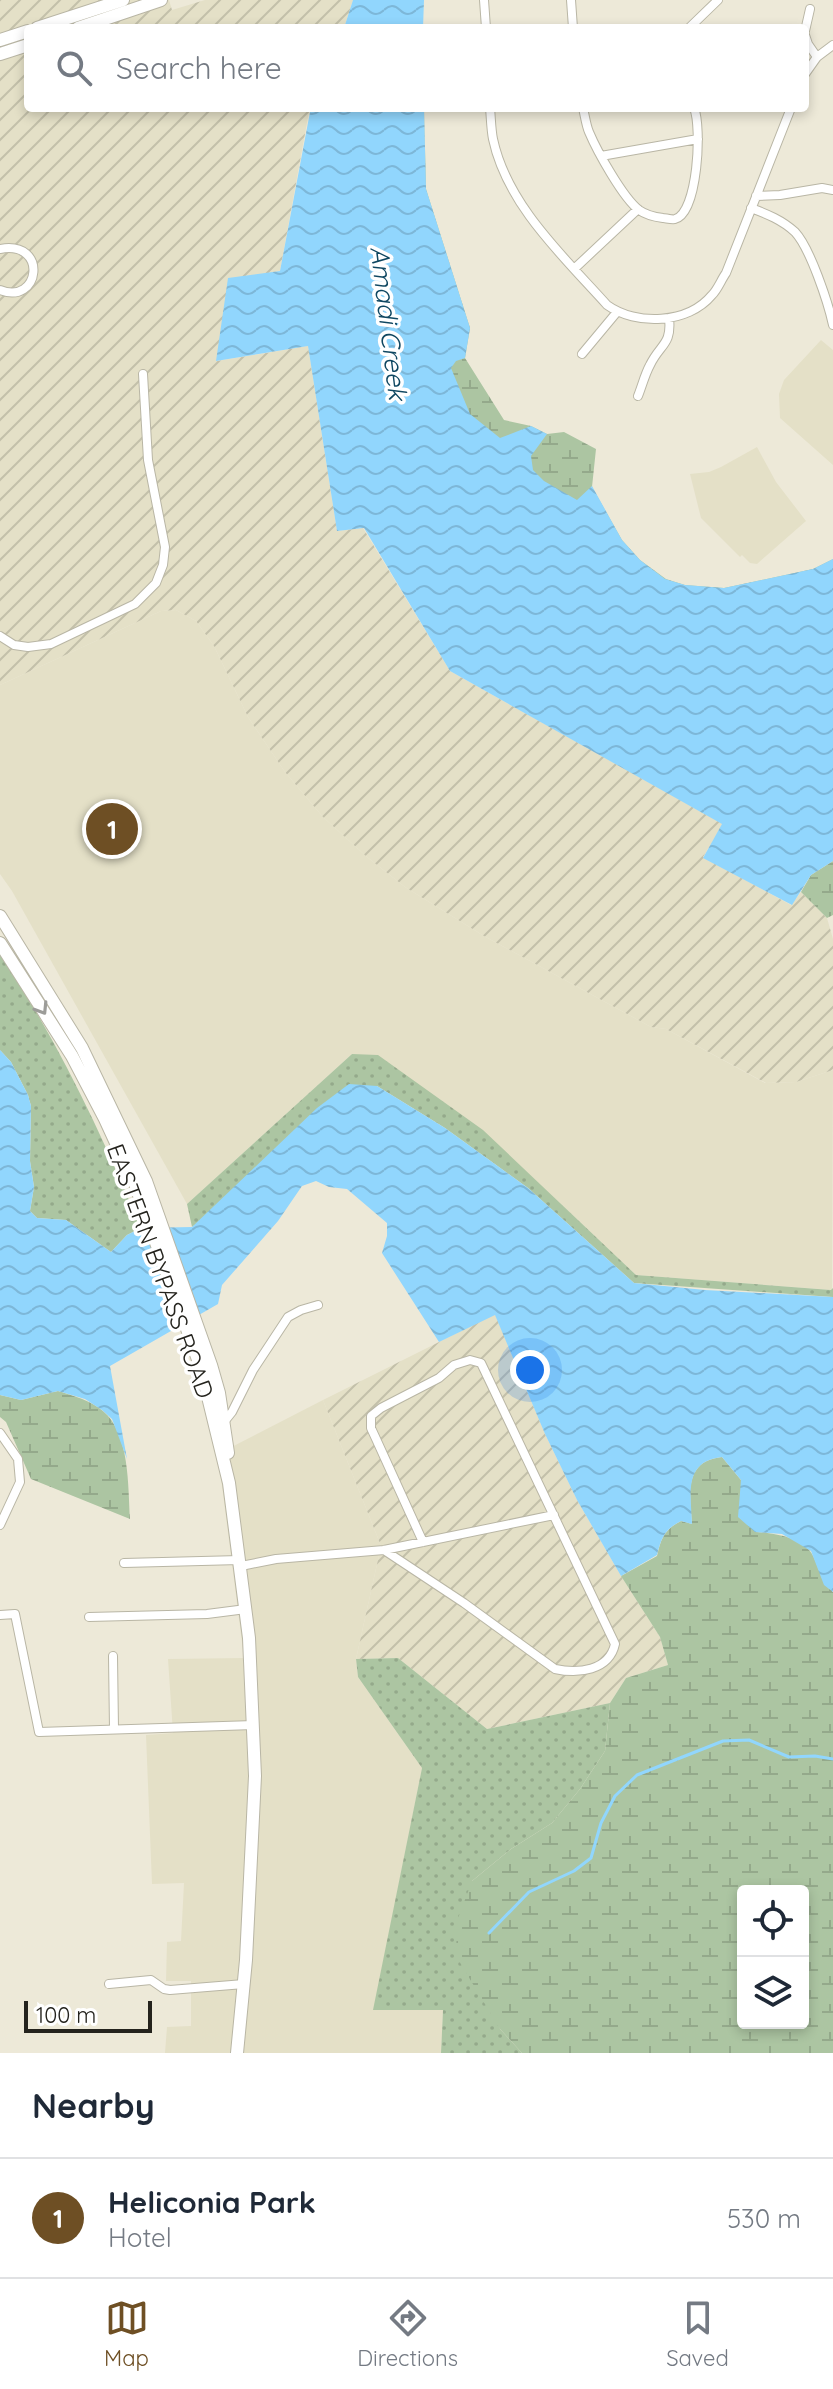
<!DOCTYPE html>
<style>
body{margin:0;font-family:Quicksand,sans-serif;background:#f2f2f3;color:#1f2937}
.controls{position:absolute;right:24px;bottom:24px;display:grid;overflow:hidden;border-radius:8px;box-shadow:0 4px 12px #0003}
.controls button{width:72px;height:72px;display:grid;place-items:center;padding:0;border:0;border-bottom:2px solid #e0e1e3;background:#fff;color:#1f2937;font:40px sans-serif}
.scale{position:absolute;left:24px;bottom:20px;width:128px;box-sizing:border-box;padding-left:8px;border:4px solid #24231d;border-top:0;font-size:22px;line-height:28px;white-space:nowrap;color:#24231d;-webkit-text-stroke:6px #fff;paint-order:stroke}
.you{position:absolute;left:530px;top:1370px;width:28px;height:28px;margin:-20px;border:6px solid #fff;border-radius:50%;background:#1a73e8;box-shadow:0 0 0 12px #1a73e833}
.badge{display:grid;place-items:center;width:52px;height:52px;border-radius:50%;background:#6e4f24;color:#fff;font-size:26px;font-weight:700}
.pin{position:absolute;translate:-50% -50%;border:4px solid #fff;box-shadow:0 2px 8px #0006}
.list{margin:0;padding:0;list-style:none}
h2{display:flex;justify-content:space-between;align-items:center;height:104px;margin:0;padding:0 32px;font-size:34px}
h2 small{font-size:26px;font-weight:400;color:#747a83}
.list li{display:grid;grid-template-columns:52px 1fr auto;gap:24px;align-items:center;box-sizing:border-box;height:120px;padding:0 32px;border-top:2px solid #e0e1e3}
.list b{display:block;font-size:30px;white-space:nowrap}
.list p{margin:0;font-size:26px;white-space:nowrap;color:#747a83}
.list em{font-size:26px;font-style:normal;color:#747a83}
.icon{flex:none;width:44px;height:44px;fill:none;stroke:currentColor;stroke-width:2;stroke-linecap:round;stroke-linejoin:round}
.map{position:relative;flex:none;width:833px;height:2053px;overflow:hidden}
.search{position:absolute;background:#fff;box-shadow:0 4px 12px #0003;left:24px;right:24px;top:24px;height:88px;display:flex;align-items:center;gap:20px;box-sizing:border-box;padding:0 28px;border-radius:8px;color:#747a83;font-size:30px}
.sheet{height:224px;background:#fff}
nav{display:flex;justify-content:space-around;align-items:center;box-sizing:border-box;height:112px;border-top:2px solid #e0e1e3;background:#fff;font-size:22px;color:#747a83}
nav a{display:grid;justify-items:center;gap:4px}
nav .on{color:#6e4f24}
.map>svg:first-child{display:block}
.built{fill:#e4e0c7}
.industrial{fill:url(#industrial-furrows)}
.grass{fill:url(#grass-dots)}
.wetland{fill:url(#wetland-marsh);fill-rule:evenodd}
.water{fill:url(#water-waves)}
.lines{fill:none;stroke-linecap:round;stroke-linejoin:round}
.stream{stroke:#91d6fd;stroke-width:3}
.street-casing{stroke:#b9b6a5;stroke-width:10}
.primary-casing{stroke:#b9b6a5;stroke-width:14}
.street{stroke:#fff;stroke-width:8}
.primary{stroke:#fff;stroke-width:12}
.oneway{stroke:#9c9c99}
.labels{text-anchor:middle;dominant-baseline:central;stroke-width:7;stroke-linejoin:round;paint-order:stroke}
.street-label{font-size:24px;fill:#24231d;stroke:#fff}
.water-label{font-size:26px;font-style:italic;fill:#0f4761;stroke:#fff}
</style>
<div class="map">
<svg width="833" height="2053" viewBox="0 0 833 2053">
<defs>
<pattern id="industrial-furrows" width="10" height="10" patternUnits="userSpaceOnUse" patternTransform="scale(2)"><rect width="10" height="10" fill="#e4e0c7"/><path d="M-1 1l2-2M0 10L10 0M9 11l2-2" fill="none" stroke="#c3c0aa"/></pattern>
<pattern id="grass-dots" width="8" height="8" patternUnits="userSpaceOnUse" patternTransform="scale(2)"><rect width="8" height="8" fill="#acc5a2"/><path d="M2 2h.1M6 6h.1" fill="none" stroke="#94a98b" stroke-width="1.8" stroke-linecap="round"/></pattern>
<pattern id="wetland-marsh" width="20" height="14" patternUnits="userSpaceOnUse" patternTransform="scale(2)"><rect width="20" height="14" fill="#acc5a2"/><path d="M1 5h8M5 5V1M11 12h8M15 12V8" fill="none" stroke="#94a98b"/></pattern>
<pattern id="water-waves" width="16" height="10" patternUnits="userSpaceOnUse" patternTransform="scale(2)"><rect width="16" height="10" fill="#91d6fd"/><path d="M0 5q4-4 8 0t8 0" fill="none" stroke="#7db7d8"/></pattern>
</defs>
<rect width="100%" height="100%" fill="#ede9d8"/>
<!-- built -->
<path class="built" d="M821,340l12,10v115l-53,-47 -1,-24 5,-14z
M757,447l19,35 30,39 -49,43 -7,-1 -8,-8 -2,2 -39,-39 -11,-44 19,-2 12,-5z
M176,610l20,11 18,25 34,71 37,55 38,45 44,40 38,30 79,49 167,91 15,2 99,54 31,-1 37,-12 -1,220 -196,-15 -153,-144 -131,-77 -165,150 -175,-313 -12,-17v-189l161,-74z
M323,1400l58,146 -25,113 2,18 64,91 -48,241 69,1 -2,43h-276l2,-26 24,-1v-45h-25l1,-39 14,-1 3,-58 -32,1 -6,-149 27,-2 -5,-74 76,-1 -26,-204z"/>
<!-- industrial -->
<path class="industrial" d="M0,0h169l3,10 33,-10h148l-9,28h-316v80h290l-1,4h-8l-29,159 -63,90 91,-15 29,185 26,-3 87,143 273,153 -20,33 88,48 10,-13 26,26 6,21v131l-37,12 -30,1 -100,-54 -15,-2 -167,-91 -79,-49 -38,-30 -44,-40 -38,-45 -37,-55 -34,-71 -18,-25 -20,-11 -15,1 -161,74z
M495,1314l50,120 32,66 44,76 39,61 8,28 -42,13 -16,25 -123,26 -89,-71 -42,1 25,-113 -58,-146z"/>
<!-- grass -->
<path class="grass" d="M0,955c58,85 101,178 141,273l-14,7 -16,17 -45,-32 -29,-2 -7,-7 4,-24 -4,-26 1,-55 -3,-11 -17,-33 -11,-12z
M352,1054l26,1 105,75 153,145 195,15 2,-2v9l-199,-14 -106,-95 -83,-60 -68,-42 -185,141 -5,-23z
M398,1658l89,71 123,-26 -5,48 -25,38 -28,34 -41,26 -39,32 28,148 22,24h-81l2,-43h-70l49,-242 -64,-91 -2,-18z"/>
<!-- wetland -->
<path class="wetland" d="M424,108l2,81 44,139 -5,30 39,62 27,6 16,8 17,-2 32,17 -4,38 30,53 18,20 26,19 19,6 39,3 89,-19 20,-10v24l-146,13 -199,-131 -62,-127z
M833,861v54l-6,3 -26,-26 10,-17z
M58,1391c16,5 32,9 45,20 27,22 25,76 27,108l-99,-40 -25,-57 -6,-5v-22l21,5z
M722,1457l19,23 14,52c18,1 47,5 57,22 8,14 8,28 21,38v461h-311l-22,-24 -44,-73 1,-35 15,-40 39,-32 41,-26 28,-34 25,-38 5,-48 16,-25 42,-13 -8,-28 -39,-61 36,-20c4,-18 8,-27 24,-35l11,3c-2,-29 -9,-63 30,-67zM743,1891h60v132h-60z"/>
<!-- water -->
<path class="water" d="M353,0h71l-1,28h-79z
M318,108h106l2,81 44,139 -5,30 -9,3 -5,7 19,46 30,24 31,-12 16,8 -16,22 2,14 11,11 33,19 15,-14 30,54 18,20 25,19 20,6 39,3 89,-19 20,-10v302l-22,14 -19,30 -89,-47 19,-34 -272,-153 -86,-143 -27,3 -29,-185 -92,15 12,-83 52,-7 30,-159h7z
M0,1050l11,12 17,33 3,11 -1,55 4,26 -4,24 7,7 29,2 45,32 16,-17 14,-7 51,-1 125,-119 32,-24 28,2 68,42 83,60 106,95 71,7 128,7v295l-9,-7 -13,-34 -29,-17 -27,-2 -17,-15 3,-37 -19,-23c-39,4 -31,38 -30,67l-11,-3c-16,8 -20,17 -24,34l-36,21 -44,-76 -32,-66 -50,-119 -56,27 -57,-89 5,-17v-13l-40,-34 -18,-2 -13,-6 -14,5 -24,35 -56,64 -4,19 -108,62 17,93 -15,-40 -10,-9 -17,-11 -27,-8 -37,9 -21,-5z"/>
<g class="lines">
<!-- stream -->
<path class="stream" d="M489,1933l40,-41 45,-21 17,-13 10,-35 14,-27 22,-21 86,-34 26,-1 40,17 26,-1 18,3"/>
<!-- street casing -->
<g class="street-casing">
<path id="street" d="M484,0l2,28
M571,0l2,28
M689,28l29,-28
M805,31l5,-22
M805,35l3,9 9,13
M805,74l12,-17 16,-12
M490,108c1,10 1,21 3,31 14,66 71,118 114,166 29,21 81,19 105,-10 6,-6 9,-15 14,-22l65,-165
M583,108c2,8 3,17 6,24 8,19 34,66 50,78 7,5 16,7 24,8 2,0 10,2 12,1 23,-6 27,-92 19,-111
M601,156l97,-17
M756,196l24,-1 42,-7 11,2
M751,208c16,6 31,12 44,24 15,16 33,70 38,93
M0,249c49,-9 40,57 0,41
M574,269l64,-60
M582,354l35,-42
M638,396c4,-10 7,-22 12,-31 10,-21 22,-20 19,-47
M0,636l14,9 14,2 23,-3 84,-40 21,-21 7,-18 2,-18 -17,-87 -5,-86
M224,1422l8,-10 21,-42 35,-53 13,-7 17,-5
M0,1433l18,26 2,23 -20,43
M384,1550l80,53 91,66c23,5 54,2 60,-25l-134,-281 -11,-3 -16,5 -15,13 -58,30 -10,8v12l6,13 46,101
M124,1563l116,-3
M241,1566l35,-7 108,-9 170,-35
M0,1615l15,-1 24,118 215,-7
M89,1617l118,-3 39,-5
M113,1656l1,73
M109,1984l42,-4 13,9 6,1 74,-6"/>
</g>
<!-- primary casing -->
<g class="primary-casing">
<path id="primary" d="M37,28l86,-28
M78,28l83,-28
M0,40l28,-9
M0,54l28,-9
M0,916l82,132 64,133 65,184 8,28 9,60
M0,943l72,113 33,63 30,65 66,184 28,115 20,155 6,138 -9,184 -9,93"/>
</g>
<!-- street -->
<use href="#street" class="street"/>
<!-- primary -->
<use href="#primary" class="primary"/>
</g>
<!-- one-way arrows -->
<defs><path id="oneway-chevron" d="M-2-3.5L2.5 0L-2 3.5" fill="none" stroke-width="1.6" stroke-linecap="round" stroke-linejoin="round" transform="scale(2)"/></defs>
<use class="oneway" href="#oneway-chevron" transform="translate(42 1009) rotate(58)"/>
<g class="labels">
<!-- street labels -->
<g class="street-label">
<text transform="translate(161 1271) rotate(70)">EASTERN BYPASS ROAD</text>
</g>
<!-- water labels -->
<g class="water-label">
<text transform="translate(389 323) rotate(83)">Amadi Creek</text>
</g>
</g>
</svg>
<div class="controls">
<button><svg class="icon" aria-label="locate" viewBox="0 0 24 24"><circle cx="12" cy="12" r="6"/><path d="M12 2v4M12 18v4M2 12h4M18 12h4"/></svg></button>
<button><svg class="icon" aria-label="layers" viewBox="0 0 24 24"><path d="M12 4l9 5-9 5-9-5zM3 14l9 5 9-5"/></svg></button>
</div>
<div class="scale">100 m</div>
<div class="you"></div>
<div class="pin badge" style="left:112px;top:829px">1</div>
<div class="search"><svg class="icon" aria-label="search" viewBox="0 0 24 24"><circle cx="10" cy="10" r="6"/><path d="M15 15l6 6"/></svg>Search here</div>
</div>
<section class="sheet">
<h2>Nearby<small></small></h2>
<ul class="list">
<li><span class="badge">1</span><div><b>Heliconia Park</b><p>Hotel</p></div><em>530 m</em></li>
</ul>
</section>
<nav>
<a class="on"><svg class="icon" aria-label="map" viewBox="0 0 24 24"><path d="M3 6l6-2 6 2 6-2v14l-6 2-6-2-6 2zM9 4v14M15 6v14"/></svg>Map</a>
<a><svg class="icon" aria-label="directions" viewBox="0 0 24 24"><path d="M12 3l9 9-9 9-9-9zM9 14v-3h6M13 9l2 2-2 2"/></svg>Directions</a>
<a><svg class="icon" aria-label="saved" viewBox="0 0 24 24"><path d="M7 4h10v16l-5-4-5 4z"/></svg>Saved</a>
</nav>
